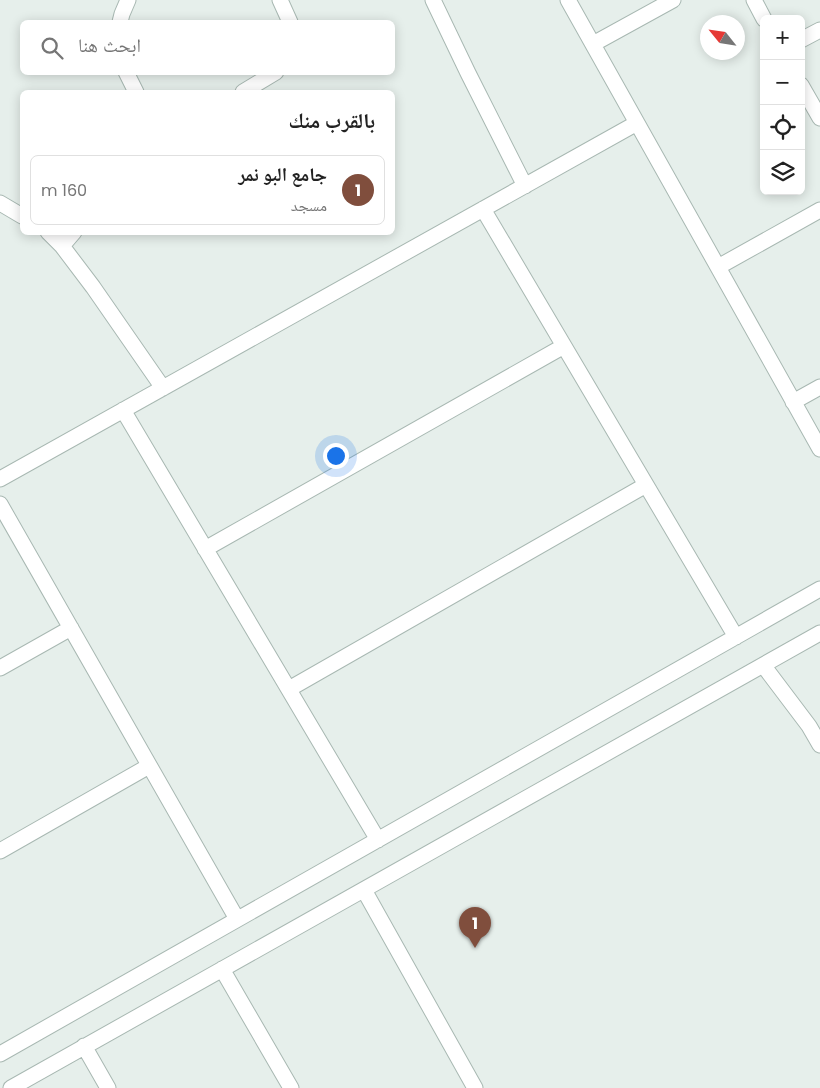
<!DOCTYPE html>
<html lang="ar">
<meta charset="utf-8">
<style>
body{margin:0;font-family:Poppins,"Noto Naskh Arabic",sans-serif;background:#f2f2f2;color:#222;direction:rtl}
.controls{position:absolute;right:15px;top:15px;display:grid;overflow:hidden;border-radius:8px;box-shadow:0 2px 12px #0003}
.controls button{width:45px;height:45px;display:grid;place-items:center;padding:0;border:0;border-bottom:1px solid #e0e0e0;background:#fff;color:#222;font:25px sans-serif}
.compass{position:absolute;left:700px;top:15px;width:45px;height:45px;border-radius:50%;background:#fff;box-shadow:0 2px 12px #0003;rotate:300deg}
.you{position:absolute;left:335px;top:455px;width:18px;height:18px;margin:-12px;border:4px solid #fff;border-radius:50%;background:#1a73e8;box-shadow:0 0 0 8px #1a73e833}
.badge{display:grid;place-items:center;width:32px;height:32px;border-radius:50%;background:#804e3d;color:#fff;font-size:16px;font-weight:700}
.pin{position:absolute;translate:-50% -41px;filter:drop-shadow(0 1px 2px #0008)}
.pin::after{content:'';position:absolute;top:26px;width:18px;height:15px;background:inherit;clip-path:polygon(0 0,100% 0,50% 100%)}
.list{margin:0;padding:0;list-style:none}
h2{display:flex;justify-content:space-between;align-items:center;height:65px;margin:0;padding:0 20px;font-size:21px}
h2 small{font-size:16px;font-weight:400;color:#767676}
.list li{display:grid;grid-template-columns:32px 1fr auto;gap:15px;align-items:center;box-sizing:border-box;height:70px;margin:0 10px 10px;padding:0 10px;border:1px solid #e0e0e0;border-radius:8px}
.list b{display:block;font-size:19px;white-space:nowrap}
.list p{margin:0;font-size:16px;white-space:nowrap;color:#767676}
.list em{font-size:16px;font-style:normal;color:#767676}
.icon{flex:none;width:28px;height:28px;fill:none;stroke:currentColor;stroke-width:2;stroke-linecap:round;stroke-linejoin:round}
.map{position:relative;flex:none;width:820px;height:1088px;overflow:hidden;direction:ltr}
.search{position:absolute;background:#fff;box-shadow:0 2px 12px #0003;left:20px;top:20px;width:375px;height:55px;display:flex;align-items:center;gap:12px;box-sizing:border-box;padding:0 18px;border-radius:8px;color:#767676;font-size:19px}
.panel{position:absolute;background:#fff;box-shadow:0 2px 12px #0003;left:20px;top:90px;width:375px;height:145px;border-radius:8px;direction:rtl}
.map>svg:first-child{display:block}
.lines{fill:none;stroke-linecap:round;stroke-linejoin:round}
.minor-casing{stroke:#a8b8b2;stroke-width:17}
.minor{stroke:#fff;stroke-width:15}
</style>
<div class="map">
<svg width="820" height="1088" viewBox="0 0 820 1088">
<rect width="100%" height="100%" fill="#e6efeb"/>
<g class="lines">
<!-- minor casing -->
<g class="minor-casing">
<path id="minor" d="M280,0l10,22
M433,0l35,73 57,113
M568,0l252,449
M754,0l10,19
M120,22l2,-8 6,-14
M801,40l19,-10
M593,44l80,-44
M126,72l10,20
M801,85l19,33
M243,92l33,-20
M0,203l22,13
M483,209l253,428
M48,232l14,14 31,41 70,101
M62,246l12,-14
M718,267l102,-57
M793,402l27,-15
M123,410l255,430
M0,479l637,-356
M0,504l237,415
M205,549l359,-203
M763,665l46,61 11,19
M0,668l71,-40
M289,689l357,-204
M0,851l149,-85
M364,890l111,198
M222,969l69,119
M84,1046l24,42
M0,1054l820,-465
M11,1088l809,-455"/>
</g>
<!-- minor -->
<use href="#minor" class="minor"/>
</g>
</svg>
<div class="controls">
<button>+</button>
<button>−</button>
<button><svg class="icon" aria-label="locate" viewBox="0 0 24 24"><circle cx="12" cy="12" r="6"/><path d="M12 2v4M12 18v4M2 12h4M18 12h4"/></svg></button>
<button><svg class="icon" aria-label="layers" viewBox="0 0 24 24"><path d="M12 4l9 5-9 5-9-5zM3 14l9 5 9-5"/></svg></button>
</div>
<svg class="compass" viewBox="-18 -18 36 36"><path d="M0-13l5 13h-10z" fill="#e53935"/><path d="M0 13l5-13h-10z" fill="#767676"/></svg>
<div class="you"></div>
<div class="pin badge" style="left:475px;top:948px">1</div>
<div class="search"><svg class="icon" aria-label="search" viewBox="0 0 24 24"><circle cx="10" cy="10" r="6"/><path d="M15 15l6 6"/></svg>ابحث هنا</div>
<section class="panel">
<h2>بالقرب منك<small></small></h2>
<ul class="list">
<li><span class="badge">1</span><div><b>جامع البو نمر</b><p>مسجد</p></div><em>160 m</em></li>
</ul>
</section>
</div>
